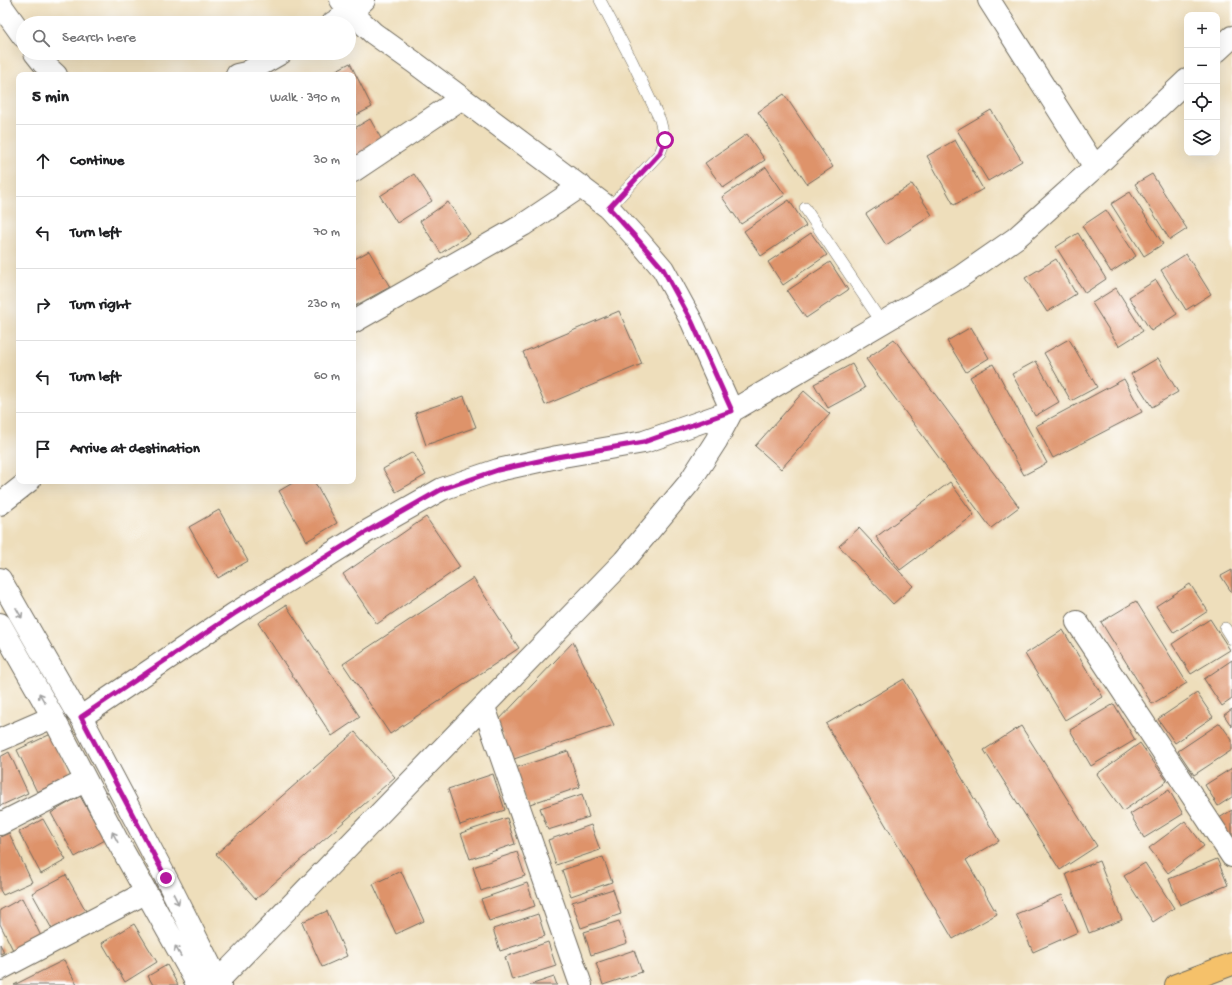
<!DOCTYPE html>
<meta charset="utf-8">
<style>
body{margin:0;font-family:"Gochi Hand",sans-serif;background:#f6f6f6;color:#202124}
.controls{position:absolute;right:12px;top:12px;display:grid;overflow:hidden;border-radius:8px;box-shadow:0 4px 16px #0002}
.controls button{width:36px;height:36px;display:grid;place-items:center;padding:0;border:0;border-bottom:1px solid #e0e0e0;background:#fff;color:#202124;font:20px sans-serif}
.stop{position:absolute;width:12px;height:12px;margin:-9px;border:3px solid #b5179e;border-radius:50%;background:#fff}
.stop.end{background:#b5179e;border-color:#fff;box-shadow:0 1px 4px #0008}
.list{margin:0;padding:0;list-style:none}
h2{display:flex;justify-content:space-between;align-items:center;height:52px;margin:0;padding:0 16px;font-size:17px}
h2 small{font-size:13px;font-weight:400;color:#757577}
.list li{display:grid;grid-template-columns:26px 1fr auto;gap:12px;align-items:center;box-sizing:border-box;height:72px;padding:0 16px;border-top:1px solid #e0e0e0}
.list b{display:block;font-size:15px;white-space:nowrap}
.list em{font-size:13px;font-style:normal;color:#757577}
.icon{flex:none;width:22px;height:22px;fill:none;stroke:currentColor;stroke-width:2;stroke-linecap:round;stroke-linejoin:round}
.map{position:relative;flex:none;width:1232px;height:985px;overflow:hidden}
.search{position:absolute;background:#fff;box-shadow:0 4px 16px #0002;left:16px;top:16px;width:340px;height:44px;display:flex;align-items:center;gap:10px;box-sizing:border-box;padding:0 14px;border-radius:22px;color:#757577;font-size:15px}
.panel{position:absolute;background:#fff;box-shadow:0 4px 16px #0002;left:16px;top:72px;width:340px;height:412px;border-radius:8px}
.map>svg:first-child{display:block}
.building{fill:#de936b}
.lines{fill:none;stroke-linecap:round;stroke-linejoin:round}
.service-casing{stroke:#6f6a5d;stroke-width:12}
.minor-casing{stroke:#6f6a5d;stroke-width:24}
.tertiary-casing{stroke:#6f6a5d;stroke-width:24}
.primary-casing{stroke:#6f6a5d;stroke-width:24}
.service{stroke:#fff;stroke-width:11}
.minor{stroke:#fff;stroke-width:22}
.tertiary{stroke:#fff;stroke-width:22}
.primary{stroke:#f5c16b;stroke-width:22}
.oneway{stroke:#a0a0a0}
.route{stroke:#b5179e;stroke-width:5}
</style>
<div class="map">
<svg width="1232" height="985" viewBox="0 0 1232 985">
<rect width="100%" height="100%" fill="#fff"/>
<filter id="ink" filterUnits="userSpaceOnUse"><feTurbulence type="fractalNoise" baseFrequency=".025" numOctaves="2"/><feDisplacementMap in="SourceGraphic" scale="8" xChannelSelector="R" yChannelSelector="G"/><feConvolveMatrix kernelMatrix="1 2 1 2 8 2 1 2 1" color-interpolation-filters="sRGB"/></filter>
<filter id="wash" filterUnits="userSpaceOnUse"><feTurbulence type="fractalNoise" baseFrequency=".012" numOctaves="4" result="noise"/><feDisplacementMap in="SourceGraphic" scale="16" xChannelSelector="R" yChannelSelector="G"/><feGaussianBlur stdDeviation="0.9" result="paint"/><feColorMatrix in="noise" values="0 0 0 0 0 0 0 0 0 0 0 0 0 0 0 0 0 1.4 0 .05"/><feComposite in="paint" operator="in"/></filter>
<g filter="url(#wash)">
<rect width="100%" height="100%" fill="#eedebb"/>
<g id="blocks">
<!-- building -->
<path class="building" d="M350,63l22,44 -19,10v-42h-26z
M784,94l49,73 -26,17 -49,-72z
M991,110l31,51 -34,20 -31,-51z
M370,119l13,23 -30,18v-31z
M747,134l18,26 -42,28 -18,-25z
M955,140l28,49 -29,16 -27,-49z
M766,167l19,28 -44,29 -19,-27z
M414,174l18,27 -35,22 -17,-27z
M1152,174l35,55 -17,11 -35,-56z
M912,184l20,31 -46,30 -20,-31z
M1130,192l33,52 -19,12 -33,-52z
M789,200l17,26 -45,30 -17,-25z
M448,202l22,32 -29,19 -21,-32z
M1106,210l30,46 -25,16 -29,-46z
M811,233l16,22 -44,30 -15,-23z
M1078,233l28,46 -21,14 -29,-46z
M369,251l21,36 -37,20v-47z
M1186,254l25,40 -25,16 -25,-40z
M1056,259l20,35 -29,18 -22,-34z
M830,262l18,28 -42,28 -19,-27z
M1156,280l21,34 -26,17 -22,-34z
M1116,288l27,43 -24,15 -27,-43z
M619,311l23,53 -97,41 -22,-53z
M971,327l18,31 -23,14 -19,-31z
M894,339l125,168 -28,21 -125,-169z
M1069,339l28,48 -26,14 -27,-48z
M1158,358l20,34 -26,15 -21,-33z
M1036,361l23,41 -24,14 -23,-42z
M852,364l13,24 -37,20 -14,-24z
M993,364l54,99 -23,12 -54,-98z
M1124,379l18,33 -89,46 -17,-32z
M804,391l26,23 -49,55 -26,-23z
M464,396l12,31 -50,18 -11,-32z
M413,452l13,23 -30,17 -13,-23z
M296,481h18l23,42 -30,18 -28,-50z
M950,482l24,33 -74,55 -24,-33z
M219,510l29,51 -30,17 -29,-51z
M426,517l34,50 -83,57 -34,-50z
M859,528l54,58 -20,18 -54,-58z
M1232,570v23l-11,-17z
M473,578l46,70 -129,86 -47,-70z
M1190,584l18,27 -34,22 -18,-27z
M1136,601l51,82 -35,21 -51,-82z
M286,605l74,112 -28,19 -74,-113z
M1210,619l20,31 -39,24 -19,-30z
M1063,630l40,67 -38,23 -40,-66z
M573,642l41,83 -103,35 -14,-38z
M1232,660v39l-10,7 -18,-27z
M904,679l95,162 -33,19 31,54 -44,25 -127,-215z
M1197,693l16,24 -38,26 -17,-24z
M1114,704l21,36 -44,26 -21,-36z
M1232,709v18l-8,-12z
M1220,723l12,17v10l-38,25 -16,-24z
M1021,726l76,120 -37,24 -76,-120z
M355,732l40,45 -139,122 -40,-45z
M51,734l20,42 -34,16 -20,-42z
M1140,743l27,38 -44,30 -26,-37z
M568,751l12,36 -53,18 -12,-37z
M9,752l19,41 -28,13v-49z
M1232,768v29l-14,9 -13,-21z
M493,774l12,36 -45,15 -12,-36z
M1169,790l14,24 -39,24 -14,-24z
M582,794l7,23 -41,13 -8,-22z
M80,796l25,44 -30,17 -24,-44z
M1232,810v34l-16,-24z
M507,818l8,26 -45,15 -9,-26z
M43,819l23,41 -25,14 -22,-42z
M1185,821l19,25 -36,27 -19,-25z
M591,825l9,25 -44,15 -8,-25z
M9,833l23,49 -29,13 -3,-5v-53z
M517,852l8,24 -44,15 -8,-24z
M603,857l9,25 -41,14 -9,-26z
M1217,859l11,26 -48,20 -11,-26z
M1099,861l23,59 -33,13 -23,-59z
M1145,863l29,45 -21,14 -29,-46z
M401,871l23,50 -28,13 -23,-50z
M66,875l20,36 -34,18 -20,-36z
M527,883l8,23 -46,15 -8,-22z
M613,889l8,25 -40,14 -9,-26z
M1062,895l16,37 -45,20 -17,-38z
M22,898l20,40 -28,14 -14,-28v-14z
M327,911l20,45 -25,11 -20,-45z
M538,914l7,22 -45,15 -7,-22z
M619,921l8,22 -36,12 -7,-23z
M134,924l23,38 -32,20 -23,-39z
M548,942l8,24 -44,14 -7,-23z
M0,944l4,8 -4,2z
M634,950l8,22 -39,13 -7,-22z
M64,960l13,25h-63z
M167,965l11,20h-25l-5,-9z
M554,977l3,8h-27z"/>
</g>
</g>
<g filter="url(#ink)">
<use href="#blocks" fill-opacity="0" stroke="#6f6a5d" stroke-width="1"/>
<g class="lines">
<!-- service casing -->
<g class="service-casing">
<path id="service" d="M600,0l32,61 28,59 5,20 -5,13 -51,55
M805,208l77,115
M1225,628l7,11"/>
</g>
<!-- minor casing -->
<g class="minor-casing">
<path id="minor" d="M989,0l106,167
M0,4l23,32
M333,23l18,-11 13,-12
M1217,51l15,-14
M35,53l8,10 13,12
M237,75l9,-2 35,-20
M353,171l109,-73
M353,322l170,-97 58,-39
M0,504l29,-23
M1077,622l155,234
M484,707l97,278
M81,717l153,-103 132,-82 76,-43 56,-19 59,-13 87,-15 88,-31 228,-134 56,-39 79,-71 92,-87
M0,740l53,-23
M0,824l85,-43
M0,969l145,-76
M214,985l410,-424 65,-78 27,-42 16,-30 -40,-89 -29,-53 -24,-28 -30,-33 -194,-145 -42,-30 -22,-21 -10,-12"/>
</g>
<!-- tertiary casing -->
<g class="tertiary-casing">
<path id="tertiary" d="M0,579l74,129 7,9 85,161 54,107
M0,624l53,93 64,123 81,145"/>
</g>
<!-- primary casing -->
<g class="primary-casing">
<path id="primary" d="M1176,985l56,-21"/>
</g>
<!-- service -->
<use href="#service" class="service"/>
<!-- minor -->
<use href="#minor" class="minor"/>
<!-- tertiary -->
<use href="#tertiary" class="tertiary"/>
<!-- primary -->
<use href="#primary" class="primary"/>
</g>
<!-- one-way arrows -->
<defs><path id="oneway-shaft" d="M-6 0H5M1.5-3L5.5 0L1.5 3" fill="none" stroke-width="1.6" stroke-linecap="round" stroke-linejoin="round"/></defs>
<g class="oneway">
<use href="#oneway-shaft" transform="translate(19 613) rotate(60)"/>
<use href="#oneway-shaft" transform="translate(42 698) rotate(-120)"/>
<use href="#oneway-shaft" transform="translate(115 837) rotate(-118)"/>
<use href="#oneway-shaft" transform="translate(176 899) rotate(63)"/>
<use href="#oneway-shaft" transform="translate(178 951) rotate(-119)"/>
</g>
</g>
<g class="lines" filter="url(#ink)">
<!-- route -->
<path class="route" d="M166,878l-85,-161 153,-103 132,-82 76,-43 56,-19 59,-13 87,-15 88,-31 -40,-89 -29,-53 -24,-28 -30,-33 51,-55 5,-13"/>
</g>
</svg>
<div class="controls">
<button>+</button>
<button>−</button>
<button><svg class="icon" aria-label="locate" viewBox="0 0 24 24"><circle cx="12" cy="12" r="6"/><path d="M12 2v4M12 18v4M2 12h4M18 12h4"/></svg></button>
<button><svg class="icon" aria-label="layers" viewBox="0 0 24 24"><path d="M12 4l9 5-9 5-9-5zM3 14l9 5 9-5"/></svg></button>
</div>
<div class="stop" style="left:665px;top:140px"></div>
<div class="stop end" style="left:166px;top:878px"></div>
<div class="search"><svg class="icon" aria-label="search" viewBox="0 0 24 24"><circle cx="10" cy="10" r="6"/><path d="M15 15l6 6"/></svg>Search here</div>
<section class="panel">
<h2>5 min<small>Walk · 390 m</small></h2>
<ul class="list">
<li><svg class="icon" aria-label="ahead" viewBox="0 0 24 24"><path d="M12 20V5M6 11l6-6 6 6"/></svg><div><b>Continue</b></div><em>30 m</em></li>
<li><svg class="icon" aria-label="left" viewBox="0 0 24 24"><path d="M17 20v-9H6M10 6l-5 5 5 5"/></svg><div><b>Turn left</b></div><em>70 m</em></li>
<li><svg class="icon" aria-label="right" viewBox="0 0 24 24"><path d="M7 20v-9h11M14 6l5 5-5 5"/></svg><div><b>Turn right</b></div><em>230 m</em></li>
<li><svg class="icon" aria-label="left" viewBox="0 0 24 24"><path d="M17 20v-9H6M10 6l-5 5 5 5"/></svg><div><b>Turn left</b></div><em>60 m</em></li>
<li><svg class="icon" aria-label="arrive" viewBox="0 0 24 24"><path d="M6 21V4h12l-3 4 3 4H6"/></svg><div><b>Arrive at destination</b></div></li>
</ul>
</section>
</div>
